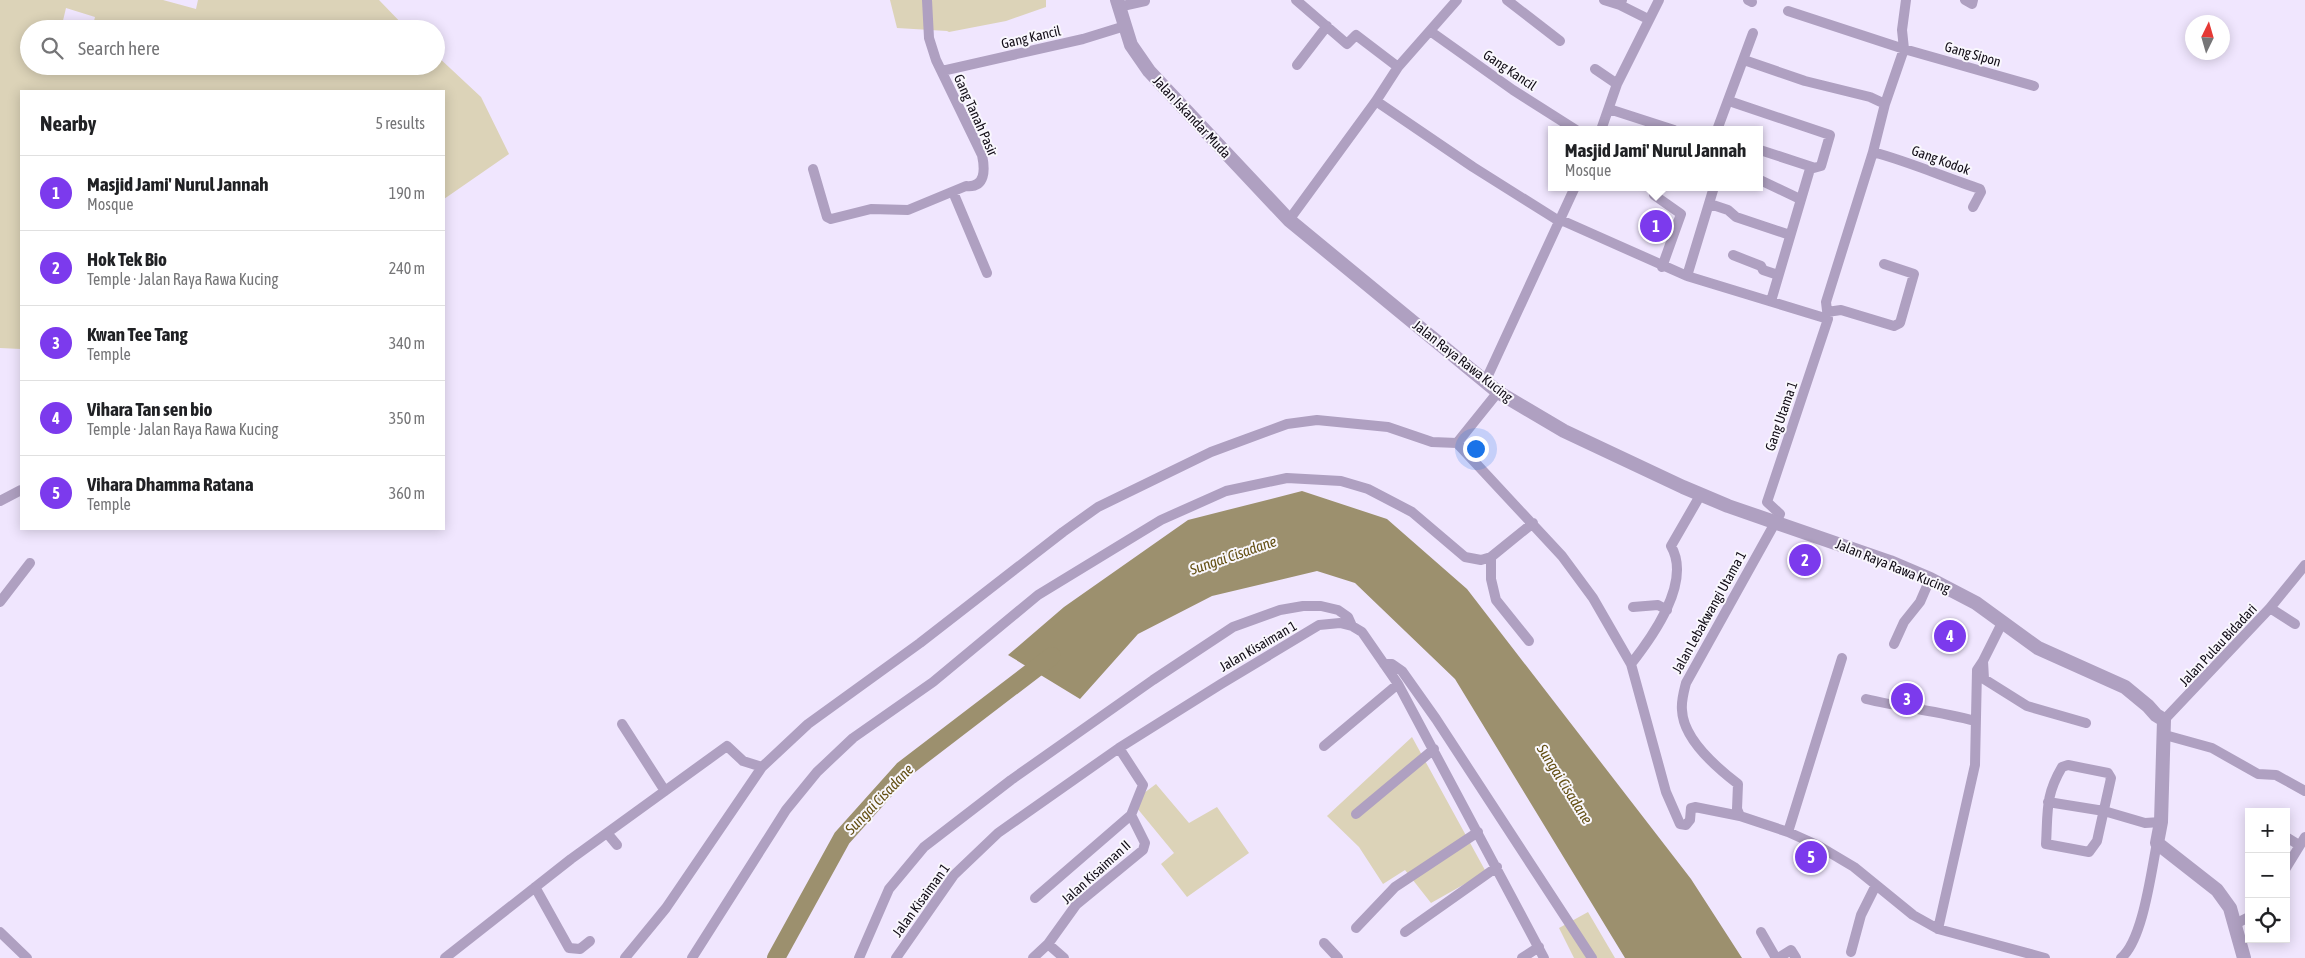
<!DOCTYPE html>
<meta charset="utf-8">
<style>
body{margin:0;font-family:"Asap Condensed",sans-serif;background:#f6f6f6;color:#202124}
.controls{position:absolute;right:15px;bottom:15px;display:grid;overflow:hidden;border-radius:0px;box-shadow:0 2px 12px #0003}
.controls button{width:45px;height:45px;display:grid;place-items:center;padding:0;border:0;border-bottom:1px solid #e0e0e0;background:#fff;color:#202124;font:25px sans-serif}
.compass{position:absolute;left:2185px;top:15px;width:45px;height:45px;border-radius:50%;background:#fff;box-shadow:0 2px 12px #0003;rotate:5deg}
.you{position:absolute;left:1475px;top:448px;width:18px;height:18px;margin:-12px;border:4px solid #fff;border-radius:50%;background:#1a73e8;box-shadow:0 0 0 8px #1a73e833}
.badge{display:grid;place-items:center;width:32px;height:32px;border-radius:50%;background:#7c3aed;color:#fff;font-size:16px;font-weight:700}
.pin{position:absolute;translate:-50% -50%;border:2px solid #fff;box-shadow:0 1px 5px #0006}
.popup{position:absolute;left:1548px;top:126px;width:215px;height:65px;box-sizing:border-box;display:grid;place-content:center;border-radius:0px;background:#fff;filter:drop-shadow(0 1px 4px #0005);font-size:16px;white-space:nowrap;color:#757577}
.popup b{font-size:19px;color:#202124}
.popup::after{content:'';position:absolute;left:50%;top:100%;margin-left:-10px;border:10px solid transparent;border-top-color:#fff}
.list{margin:0;padding:0;list-style:none}
h2{display:flex;justify-content:space-between;align-items:center;height:65px;margin:0;padding:0 20px;font-size:21px}
h2 small{font-size:16px;font-weight:400;color:#757577}
.list li{display:grid;grid-template-columns:32px 1fr auto;gap:15px;align-items:center;box-sizing:border-box;height:75px;padding:0 20px;border-top:1px solid #e0e0e0}
.list b{display:block;font-size:19px;white-space:nowrap}
.list p{margin:0;font-size:16px;white-space:nowrap;color:#757577}
.list em{font-size:16px;font-style:normal;color:#757577}
.icon{flex:none;width:28px;height:28px;fill:none;stroke:currentColor;stroke-width:2;stroke-linecap:round;stroke-linejoin:round}
.map{position:relative;flex:none;width:2305px;height:958px;overflow:hidden}
.search{position:absolute;background:#fff;box-shadow:0 2px 12px #0003;left:20px;top:20px;width:425px;height:55px;display:flex;align-items:center;gap:12px;box-sizing:border-box;padding:0 18px;border-radius:28px;color:#757577;font-size:19px}
.panel{position:absolute;background:#fff;box-shadow:0 2px 12px #0003;left:20px;top:90px;width:425px;height:440px;border-radius:0px}
.map>svg:first-child{display:block}
.green{fill:#dcd3b8}
.water{fill:#9c906e}
.lines{fill:none;stroke-linecap:round;stroke-linejoin:round}
.river{stroke:#9c906e;stroke-width:18}
.minor{stroke:#afa0c1;stroke-width:10}
.tertiary{stroke:#afa0c1;stroke-width:14}
.labels{text-anchor:middle;dominant-baseline:central;stroke-width:4;stroke-linejoin:round;paint-order:stroke}
.street-label{font-size:14px;fill:#110c16;stroke:#f9f7fd}
.water-label{font-size:15px;font-style:italic;fill:#645014;stroke:#f9f7fd}
</style>
<div class="map">
<svg width="2305" height="958" viewBox="0 0 2305 958">
<rect width="100%" height="100%" fill="#f0e6fe"/>
<!-- green -->
<path class="green" d="M0,0h163l33,9 2,-9h181l28,29h-315l3,-12 -29,-9 -5,21h-32v37l53,3 1,-3h353v-11l45,42 28,57 -65,45v-108h-423v258l-21,-1z
M890,0h156v7l-40,14 -57,11 -2,-1 -50,-3z
M1412,737l74,135 -55,31 -26,-33 -22,14 -24,-37 -32,-31z
M1156,784l33,39 28,-16 32,46 -62,44 -26,-33 13,-11 -42,-51z
M1588,912l27,46h-41l-15,-30z"/>
<!-- water -->
<path class="water" d="M1302,491l85,28 80,70 224,290 51,79h-117l-170,-279 -100,-96 -38,-12 -105,25 -74,38 -58,65 -72,-44 56,-48 124,-87z"/>
<g class="lines">
<!-- river -->
<path class="river" d="M776,958l66,-120 61,-68 149,-114"/>
<!-- minor -->
<path class="minor" d="M1296,0l51,44 9,-9 42,32
M1507,0l53,41
M1604,0l16,5 2,-5
M1748,0l4,2
M1906,0l-4,30 2,19 -19,55 -12,48 -47,150 2,17 -61,183 13,12 -94,169c-2,8 -5,18 -4,27 1,29 35,58 56,74l-1,25 3,7 48,16 29,13 37,22 59,48 25,14 107,29
M1965,0l7,4 1,-4
M1620,5l28,14
M1118,7l27,-6
M1788,11l116,38 130,37
M1430,31l83,59 63,40
M1744,60l61,21 65,16 15,7
M1297,65l30,-39
M1595,69l22,15
M942,71l141,-32 42,-13
M1376,101l97,66 86,54
M1729,101l101,34 -9,31 -11,3 -39,132
M1609,109l65,21
M1601,130l16,-46 42,-84
M1717,130l36,-97
M1760,150l52,17
M1873,152c37,10 71,25 107,37l1,3 -8,15
M813,169l14,48 4,2 40,-10 37,1 58,-24c20,2 19,-17 16,-31l-46,-95 -7,-22 -2,-38
M1760,180l40,19
M953,192l34,81
M1654,195l27,19 -19,53
M1710,204l18,6 8,7 54,18
M1289,220l87,-119 22,-34 59,-67
M1561,220l126,56 27,-89
M1733,255l28,11 2,4 15,5
M1687,276l141,43
M1827,312l14,-2 53,16 6,-3 14,-49 -30,-10
M1485,382l90,-195
M1457,443l105,113 31,42 38,66 35,128 14,32 6,1 4,-5 1,-12 4,-1 45,9
M0,501l21,-11
M1491,557v22l5,21 33,41
M0,602l30,-39
M1633,607l25,-2 9,5
M2270,608l35,-43
M2002,623l-19,38 1,18 43,27 59,17
M1894,644l10,-22 16,-20 10,-23
M1384,664h8l10,7 34,48 156,239
M1631,664c22,-28 61,-82 40,-118l30,-52
M1866,699c37,9 73,12 109,22
M2164,720l106,-112 25,16
M622,724l43,67
M2165,735l47,13 46,26 18,1 29,16
M1324,746l74,-62
M2068,765l40,8 3,5 -14,63 -8,11 -43,-8c2,-33 -1,-48 16,-77z
M2048,802l56,9 41,12 16,-1
M1356,814l78,-65
M1788,832l54,-174
M607,833l10,12
M2286,837l13,8
M2286,868l19,-31
M535,887l34,61 11,1 10,-8
M1035,898l96,-83
M2235,924l14,-7
M1356,928l39,-41 83,-55
M1938,929l37,-164 2,-95 6,-9
M0,932l27,26
M1405,932l92,-65
M1761,932l15,26
M1324,943l14,15
M1048,944l16,14
M1851,952l10,-37 15,-30
M445,958l126,-99 156,-113 16,15 19,6
M625,958l41,-50 96,-141 46,-43 112,-81 143,-111 35,-25 113,-55 76,-28 30,-4 71,7 44,15 25,1 41,-51
M692,958l94,-148 31,-38 36,-34 80,-56 105,-87 123,-75 65,-29 61,-13 54,3 27,8 44,23 53,45 16,3 10,-3 42,-34
M859,958l30,-69 35,-42 87,-67 142,-100 80,-53 47,-17 23,-4h18l17,4 10,7 4,9
M896,958l58,-83 44,-42 121,-85 102,-64 98,-59 21,-2 12,3 10,6 36,52 146,274
M1033,958l15,-14 28,-39 67,-55 2,-7 -14,-28 12,-30 -24,-37
M1522,958l17,-11
M1778,958l13,-8 5,8
M2121,958c22,-18 30,-86 36,-115"/>
<!-- tertiary -->
<path class="tertiary" d="M1117,0l14,45 18,26 140,149 209,172 66,39 119,56 45,19 162,56 40,17 46,24 62,45 87,39 23,19 8,9 8,5 -3,102 -4,21 60,47 13,18 14,50"/>
</g>
<g class="labels">
<!-- street labels -->
<g class="street-label">
<text transform="translate(1031 37) rotate(-13)">Gang Kancil</text>
<text transform="translate(1973 54) rotate(16)">Gang Sipon</text>
<text transform="translate(1510 70) rotate(34)">Gang Kancil</text>
<text transform="translate(976 115) rotate(66)">Gang Tanah Pasir</text>
<text transform="translate(1192 117) rotate(47)">Jalan Iskandar Muda</text>
<text transform="translate(1941 160) rotate(20)">Gang Kodok</text>
<text transform="translate(1463 361) rotate(38)">Jalan Raya Rawa Kucing</text>
<text transform="translate(1781 416) rotate(-71)">Gang Utama 1</text>
<text transform="translate(1893 566) rotate(22)">Jalan Raya Rawa Kucing</text>
<text transform="translate(1709 612) rotate(-61)">Jalan Lebakwangi Utama 1</text>
<text transform="translate(2218 645) rotate(-47)">Jalan Pulau Bidadari</text>
<text transform="translate(1258 646) rotate(-30)">Jalan Kisaiman 1</text>
<text transform="translate(1096 872) rotate(-42)">Jalan Kisaiman II</text>
<text transform="translate(921 900) rotate(-54)">Jalan Kisaiman 1</text>
</g>
<!-- water labels -->
<g class="water-label">
<text transform="translate(1233 555) rotate(-19)">Sungai Cisadane</text>
<text transform="translate(1565 784) rotate(58)">Sungai Cisadane</text>
<text transform="translate(879 799) rotate(-46)">Sungai Cisadane</text>
</g>
</g>
</svg>
<div class="controls">
<button>+</button>
<button>−</button>
<button><svg class="icon" aria-label="locate" viewBox="0 0 24 24"><circle cx="12" cy="12" r="6"/><path d="M12 2v4M12 18v4M2 12h4M18 12h4"/></svg></button>
</div>
<svg class="compass" viewBox="-18 -18 36 36"><path d="M0-13l5 13h-10z" fill="#e53935"/><path d="M0 13l5-13h-10z" fill="#757577"/></svg>
<div class="you"></div>
<div class="pin badge" style="left:1656px;top:226px">1</div>
<div class="popup"><b>Masjid Jami' Nurul Jannah</b>Mosque</div>
<div class="pin badge" style="left:1805px;top:560px">2</div>
<div class="pin badge" style="left:1907px;top:699px">3</div>
<div class="pin badge" style="left:1950px;top:636px">4</div>
<div class="pin badge" style="left:1811px;top:857px">5</div>
<div class="search"><svg class="icon" aria-label="search" viewBox="0 0 24 24"><circle cx="10" cy="10" r="6"/><path d="M15 15l6 6"/></svg>Search here</div>
<section class="panel">
<h2>Nearby<small>5 results</small></h2>
<ul class="list">
<li><span class="badge">1</span><div><b>Masjid Jami' Nurul Jannah</b><p>Mosque</p></div><em>190 m</em></li>
<li><span class="badge">2</span><div><b>Hok Tek Bio</b><p>Temple · Jalan Raya Rawa Kucing</p></div><em>240 m</em></li>
<li><span class="badge">3</span><div><b>Kwan Tee Tang</b><p>Temple</p></div><em>340 m</em></li>
<li><span class="badge">4</span><div><b>Vihara Tan sen bio</b><p>Temple · Jalan Raya Rawa Kucing</p></div><em>350 m</em></li>
<li><span class="badge">5</span><div><b>Vihara Dhamma Ratana</b><p>Temple</p></div><em>360 m</em></li>
</ul>
</section>
</div>
